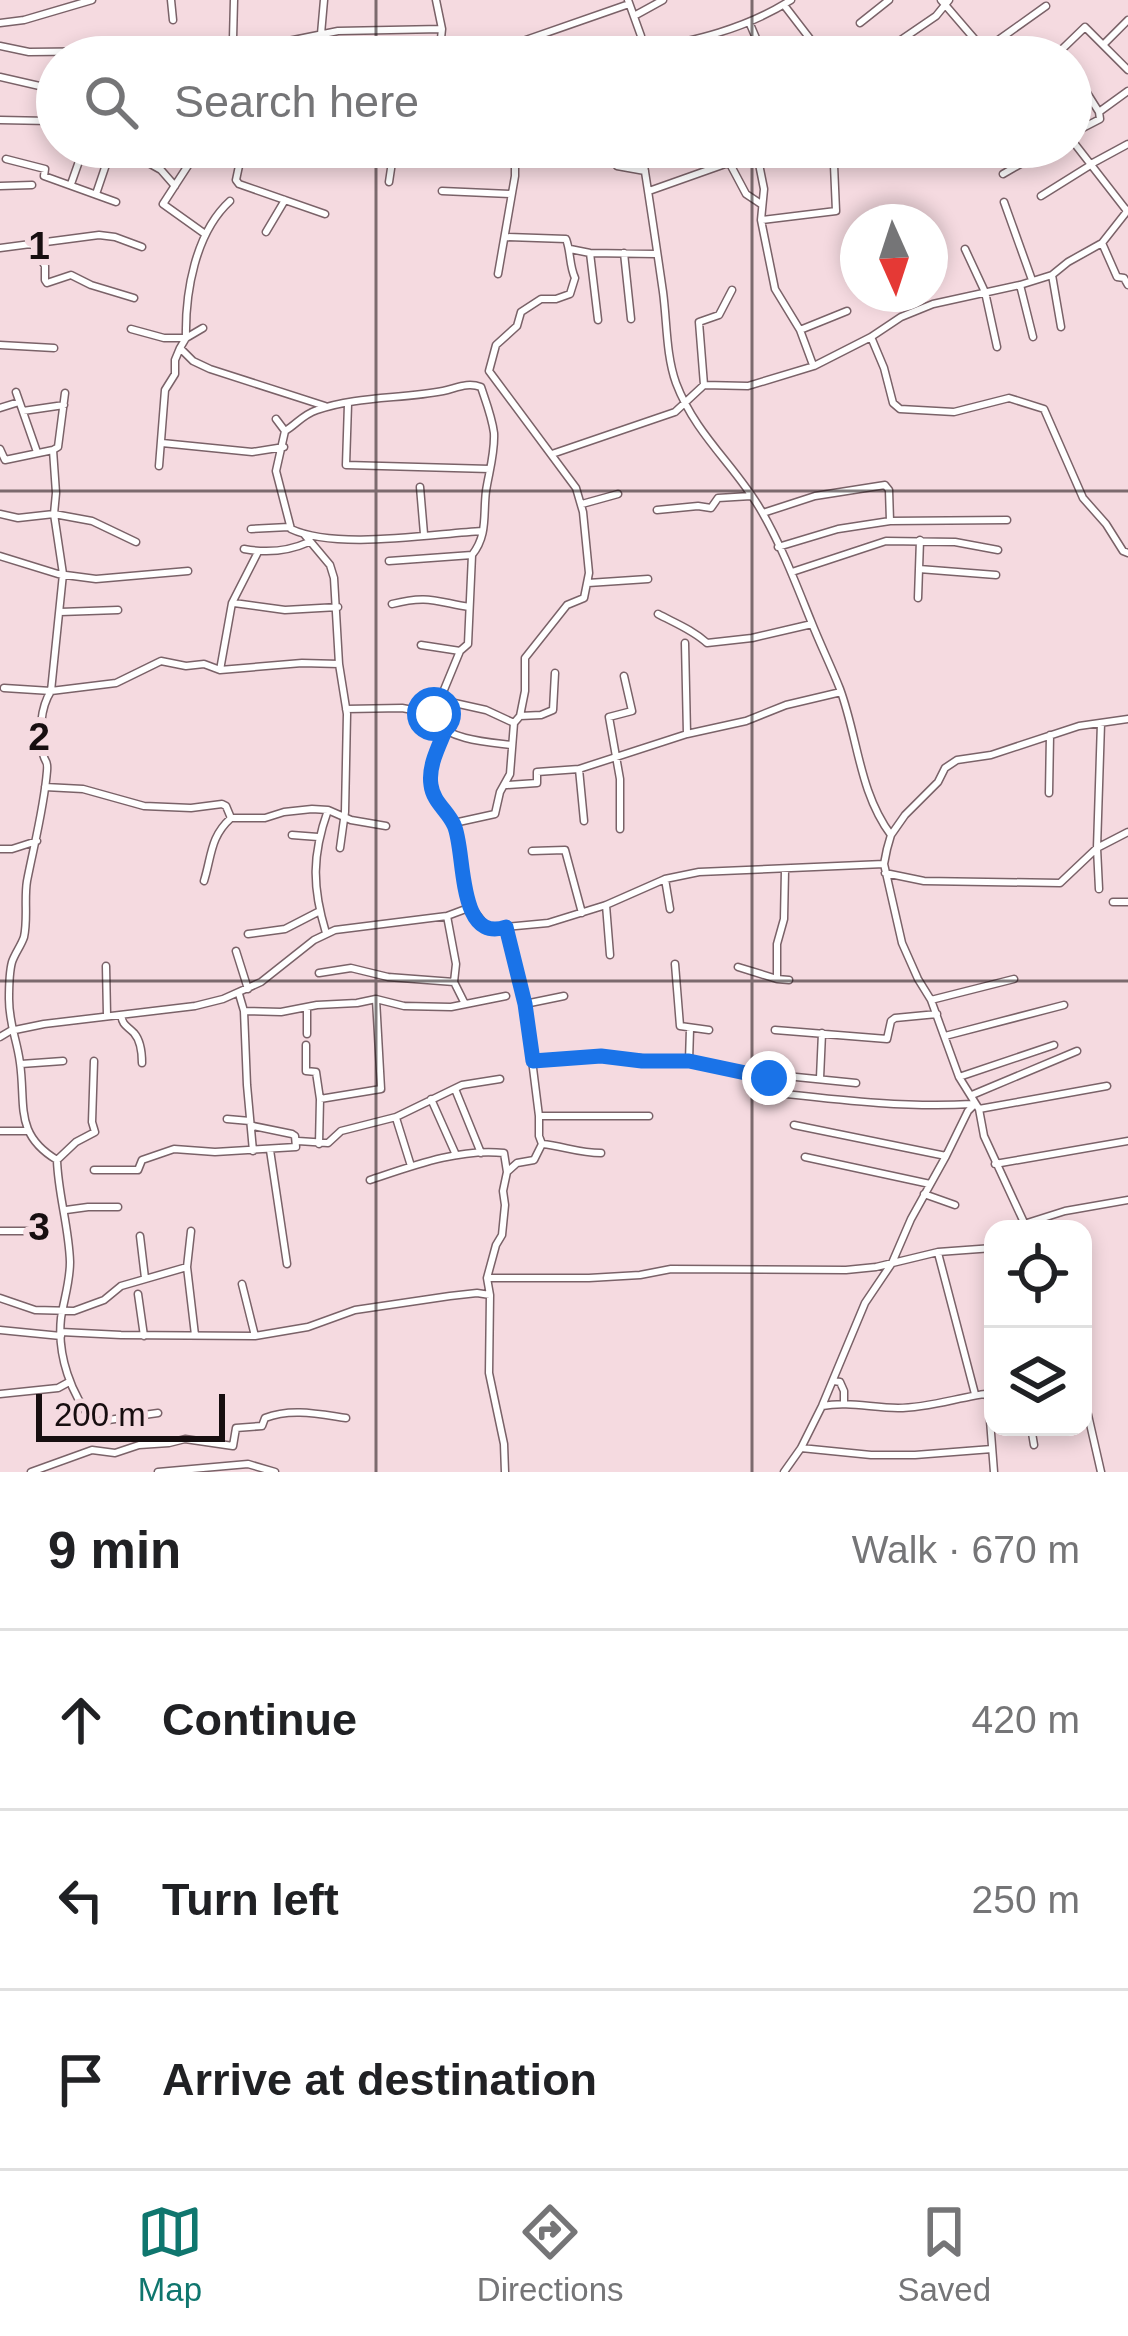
<!DOCTYPE html>
<meta charset="utf-8">
<style>
body{margin:0;font-family:Helvetica,sans-serif;background:#f2f2f2;color:#202124}
.controls{position:absolute;right:36px;bottom:36px;display:grid;overflow:hidden;border-radius:24px;box-shadow:0 6px 18px #0003}
.controls button{width:108px;height:108px;display:grid;place-items:center;padding:0;border:0;border-bottom:3px solid #e0e0e0;background:#fff;color:#202124;font:60px sans-serif}
.compass{position:absolute;left:840px;top:204px;width:108px;height:108px;border-radius:50%;background:#fff;box-shadow:0 6px 18px #0003;rotate:177deg}
.scale{position:absolute;left:36px;bottom:30px;width:189px;box-sizing:border-box;padding-left:12px;border:6px solid #170e10;border-top:0;font-size:33px;line-height:42px;white-space:nowrap;color:#170e10;-webkit-text-stroke:9px #f5dae0;paint-order:stroke}
.stop{position:absolute;width:36px;height:36px;margin:-27px;border:9px solid #1a73e8;border-radius:50%;background:#fff}
.stop.end{background:#1a73e8;border-color:#fff;box-shadow:0 3px 12px #0008}
.list{margin:0;padding:0;list-style:none}
h2{display:flex;justify-content:space-between;align-items:center;height:156px;margin:0;padding:0 48px;font-size:51px}
h2 small{font-size:39px;font-weight:400;color:#757577}
.list li{display:grid;grid-template-columns:78px 1fr auto;gap:36px;align-items:center;box-sizing:border-box;height:180px;padding:0 48px;border-top:3px solid #e0e0e0}
.list b{display:block;font-size:45px;white-space:nowrap}
.list em{font-size:39px;font-style:normal;color:#757577}
.icon{flex:none;width:66px;height:66px;fill:none;stroke:currentColor;stroke-width:2;stroke-linecap:round;stroke-linejoin:round}
.map{position:relative;flex:none;width:1128px;height:1472px;overflow:hidden}
.search{position:absolute;background:#fff;box-shadow:0 6px 18px #0003;left:36px;right:36px;top:36px;height:132px;display:flex;align-items:center;gap:30px;box-sizing:border-box;padding:0 42px;border-radius:66px;color:#757577;font-size:45px}
.sheet{height:696px;background:#fff}
nav{display:flex;justify-content:space-around;align-items:center;box-sizing:border-box;height:168px;border-top:3px solid #e0e0e0;background:#fff;font-size:33px;color:#757577}
nav a{display:grid;justify-items:center;gap:6px}
nav .on{color:#0f766e}
.map>svg:first-child{display:block}
.lines{fill:none;stroke-linecap:round;stroke-linejoin:round}
.minor-casing{stroke:#7a6268;stroke-width:9}
.minor{stroke:#fff;stroke-width:6}
.route{stroke:#1a73e8;stroke-width:15}
.grid{fill:none;stroke:#170e10;stroke-width:3;stroke-opacity:0.55}
.grid-label{font-size:39px;text-anchor:middle;font-weight:bold;fill:#170e10;stroke:#f5dae0;stroke-width:12;stroke-linejoin:round;paint-order:stroke}
</style>
<div class="map">
<svg width="1128" height="1472" viewBox="0 0 1128 1472">
<rect width="100%" height="100%" fill="#f5dae0"/>
<g class="lines">
<!-- minor casing -->
<g class="minor-casing">
<path id="minor" d="M171,0l2,20
M436,0l6,29 -3,28
M628,0l13,36 1,21
M941,0l49,57
M784,5l40,52
M634,16l29,-16
M0,23l24,-3 68,-20
M860,23l29,-23
M750,24l14,33
M321,34l3,-34
M894,43l8,14
M1104,44l24,-24
M0,46l29,6 95,-1 18,6
M642,50c52,-9 104,-21 149,-50
M229,53l109,-22 104,-2
M229,56l4,-17 1,-39
M477,57l152,-53
M769,57l8,-6h6l3,6
M876,57l60,-41 13,-16
M985,57l12,-16 49,-35
M1054,57l31,-30 43,43
M0,77l57,13
M1087,93l12,19
M0,120l50,1 7,3
M1071,134l29,-15 -1,-7 29,-21
M1071,139l56,72
M120,147l41,23 14,16
M200,147l-37,57 42,30
M243,147l-7,33 3,4 86,30
M641,147c8,48 15,97 22,145 4,30 3,63 13,91 20,53 60,83 86,129 20,35 34,72 49,109 9,23 20,45 29,68 18,49 19,103 51,146
M721,147l25,47 15,10
M790,147l-31,17 5,25 -3,31 14,69 25,41 13,35
M992,157l20,-10
M6,159l39,10 -1,7 72,26
M1091,164l37,-20
M617,166l28,5
M1003,174l47,-27
M389,182l3,-20 38,1 2,-16
M71,184l13,-37
M0,186l32,-1
M442,191l69,3
M649,191l79,-28
M96,194l16,-47
M1041,196l48,-30
M1004,202l28,78
M762,220l74,-9 -2,-46 -5,-18
M266,232l19,-32
M1102,243l15,34 7,1 4,7
M32,244l13,22v14l2,3 24,-8 20,10 43,13
M0,248l99,-13 16,2 27,10
M570,249l20,4 66,1
M965,249l20,43 12,55
M590,253l8,67
M624,253l7,66
M498,274l17,-98v-29
M1052,275l9,52
M1020,285l13,52
M131,329l33,9h22
M800,330l47,-19
M871,337l13,31 9,35 7,6 54,3 55,-14 35,11 39,89 23,26 17,27 5,2
M186,338c-1,-45 9,-105 44,-137
M0,345l54,3
M180,348l13,13 17,8 115,37
M704,385l-5,-63 20,-7 13,-25
M16,392l21,60
M348,404l-2,61 144,4
M0,408l19,-6
M23,411l41,-6
M276,419l9,12
M162,443l90,9 32,-5
M0,449l5,11 48,-10
M552,454l123,-42 29,-27 44,1 66,-20 57,-29 30,-20 32,-13 87,-19 32,-10 16,-13 34,-19 26,-33
M159,466l6,-76 10,-16v-14l5,-12 6,-10 17,-10
M420,487l4,47
M582,504l36,-10
M657,510l41,-4 13,2 7,-10 33,-2
M763,513l52,-17 70,-11 4,5 1,31
M0,514l18,4 36,-4 38,7 44,21
M251,529l38,-2
M482,531c-52,3 -146,19 -191,-2l-15,-58 9,-40c12,-7 17,-16 32,-21 39,-14 85,-11 126,-19 14,-3 24,-9 38,-4 5,15 11,30 13,46 1,20 -5,39 -8,58 -3,24 2,44 -14,64l-4,89 -8,7 -26,63v7c17,19 53,21 77,24
M304,534l26,31 4,13 5,86 8,50 -2,98 -5,36
M778,547l60,-18 52,-8 117,-1
M244,549c22,4 45,2 65,-7
M0,556l58,18 38,5 92,-8
M389,561l83,-6
M919,569l77,6
M792,572l94,-31 69,1 43,8
M588,583l60,-4
M918,598l2,-58
M234,603l51,7 53,-3
M392,604c35,-9 42,-3 77,3
M60,612l58,-2
M658,614c17,9 35,16 49,29l45,-5 60,-14
M685,643l2,91
M421,645l39,6
M220,670l12,-67 26,-51
M4,688l47,3 12,-117 -9,-60 2,-21 -3,-43 5,-3 7,-54
M441,700l45,10 28,13
M346,709l56,-1 32,6
M520,716l21,-1 12,-5 2,-37
M444,731l-14,40 1,20 14,24 9,8 11,67 6,17 17,22 6,2 12,-4 42,-4 58,-18 59,-26 34,-7 185,-8
M579,769l5,52
M507,785l30,-2v-11l42,-3 108,-35 59,-13 40,-16 55,-13
M45,787l38,2 61,17 47,2 31,-4 4,2 5,12
M1049,793l1,-58
M454,823l41,-9 5,-22 10,-18 4,-51 6,-7 5,-25v-33l42,-53 17,-7 5,-25 -6,-61 -7,-24 -87,-117 7,-26 21,-19 4,-14 20,-13h15l14,-5 5,-16c-6,-13 -4,-26 -9,-39l-60,-2
M620,829v-50l-11,-62 23,-6 -8,-35
M292,835l26,2
M0,849h12l25,-8
M532,851l33,-1 17,63
M885,873l39,8 136,2 37,-35 31,-16
M665,879l5,30
M204,881c8,-26 6,-44 27,-63h34l19,-6 28,-3 16,1 23,10 35,6
M1099,889l-2,-41 4,-125
M1113,902h15
M606,905l4,50
M447,916l9,48 -2,18 11,22
M326,933c-14,-46 -14,-78 2,-123
M248,934l37,-5 33,-17
M236,951l12,38
M675,964l5,62 29,4
M106,966l1,49
M738,967l39,12 12,1
M319,973l32,-5 37,9 66,5
M777,979v-35l7,-25 1,-49
M239,994l5,17 3,74 6,66
M931,1000l83,-21
M525,1004l39,-8
M244,1011l37,1 36,-7 40,-2 19,-4 28,7 47,1 55,-11
M121,1015c2,11 5,10 13,18 7,8 8,20 8,30
M775,1030l112,9 4,-18 4,-3 42,-4
M307,1034v-27
M945,1036l119,-31
M0,1037l10,-6 34,-7 151,-18 28,-7 38,-17 53,-42 21,-10 112,-14 24,-9
M306,1045v26l10,1 4,27 -1,45
M533,1061l67,-5 89,5 40,7 34,9 13,-2 80,8
M689,1061l1,-32
M21,1064l42,-3
M959,1077l95,-32
M820,1078l2,-45
M455,1089l26,64
M776,1093c64,7 131,15 196,11
M972,1095l105,-44
M320,1099l61,-10 -5,-90
M431,1099l25,56
M979,1109l128,-23
M539,1116h110
M396,1118l15,48
M227,1119l23,2
M794,1125l152,31
M0,1131h26
M298,1141l30,2 13,-12 55,-14 66,-32 38,-6
M542,1144c21,2 37,9 59,9
M270,1150l17,114
M805,1157l125,27
M57,1160l19,-18 19,-10 -3,-10 2,-61
M995,1164l133,-23
M94,1170h44l4,-10 32,-11 41,3 81,-5 -1,-11 -3,-2 -39,-8
M370,1180c42,-14 89,-32 134,-27l3,19
M924,1194l31,11
M66,1210l22,-3h30
M1024,1224l41,-13 63,-11
M1027,1229l-43,-93 -5,-27 -20,-32 -28,-77 -13,-21 -16,-36 -18,-79 3,-15 4,-14 14,-20 33,-33 7,-14 12,-8 34,-5 88,-29 49,-7
M0,1231h38
M191,1231l-4,36 8,68
M140,1236l5,42
M938,1253l37,141
M487,1278h102l51,-3 31,-6 175,1 30,-3 62,-15 55,-4
M242,1284l13,52
M138,1294l6,42
M0,1298l35,12 39,1 30,-11 17,-14 66,-19
M0,1330l61,6
M61,1332l60,3 134,1 53,-9 47,-17 95,-14 27,-3 13,2
M834,1381l6,1 4,9v11
M1083,1393l18,79
M0,1394l58,-6 11,-6
M988,1394l6,78
M822,1406c26,-5 50,2 76,2 32,0 64,-12 95,-15
M158,1413l-64,9c-23,-27 -37,-67 -33,-104 3,-19 9,-36 9,-56 -1,-35 -12,-68 -13,-102 -43,-26 -31,-54 -37,-97 -3,-24 -11,-38 -11,-64 0,-11 0,-26 3,-37 3,-9 9,-16 12,-25 4,-18 0,-38 3,-56 7,-36 17,-73 20,-110 1,-11 -1,-6 -4,-17 -4,-20 -3,-46 8,-63l65,-8 45,-22 25,5 18,-2 16,6 82,-7 37,1
M1031,1427l3,18
M801,1448l70,7h44l77,-6
M31,1472l61,-22 23,3 24,-8 30,-2 16,-4 48,7 3,-18 26,-2 3,-8c26,-10 53,-4 81,0
M158,1472l90,-8 27,8
M505,1472l-1,-28 -15,-71 1,-78 -3,-17 9,-33 6,-10 3,-30 -2,-14 4,-19 10,-9 17,-3 8,-16 -3,-8v-20l-14,-112 -19,-77
M784,1472l17,-24 21,-42 43,-103 27,-40 19,-44 35,-63 22,-45 7,-7"/>
</g>
<!-- minor -->
<use href="#minor" class="minor"/>
</g>
<g class="lines">
<!-- route -->
<path class="route" d="M434,714v8l11,9c-7,17 -17,36 -14,54 2,17 17,26 23,40 12,25 2,119 52,102l19,77 8,57 68,-5 41,5h47l80,17"/>
</g>
<!-- grid -->
<path class="grid" d="M376,0v57M752,0v57M376,147v1325M752,147v1325M0,491h1128M0,981h1128"/>
<g class="grid-label">
<text x="39" y="259">1</text>
<text x="39" y="750">2</text>
<text x="39" y="1240">3</text>
</g>
</svg>
<div class="controls">
<button><svg class="icon" aria-label="locate" viewBox="0 0 24 24"><circle cx="12" cy="12" r="6"/><path d="M12 2v4M12 18v4M2 12h4M18 12h4"/></svg></button>
<button><svg class="icon" aria-label="layers" viewBox="0 0 24 24"><path d="M12 4l9 5-9 5-9-5zM3 14l9 5 9-5"/></svg></button>
</div>
<svg class="compass" viewBox="-18 -18 36 36"><path d="M0-13l5 13h-10z" fill="#e53935"/><path d="M0 13l5-13h-10z" fill="#757577"/></svg>
<div class="scale">200 m</div>
<div class="stop" style="left:434px;top:714px"></div>
<div class="stop end" style="left:769px;top:1078px"></div>
<div class="search"><svg class="icon" aria-label="search" viewBox="0 0 24 24"><circle cx="10" cy="10" r="6"/><path d="M15 15l6 6"/></svg>Search here</div>
</div>
<section class="sheet">
<h2>9 min<small>Walk · 670 m</small></h2>
<ul class="list">
<li><svg class="icon" aria-label="ahead" viewBox="0 0 24 24"><path d="M12 20V5M6 11l6-6 6 6"/></svg><div><b>Continue</b></div><em>420 m</em></li>
<li><svg class="icon" aria-label="left" viewBox="0 0 24 24"><path d="M17 20v-9H6M10 6l-5 5 5 5"/></svg><div><b>Turn left</b></div><em>250 m</em></li>
<li><svg class="icon" aria-label="arrive" viewBox="0 0 24 24"><path d="M6 21V4h12l-3 4 3 4H6"/></svg><div><b>Arrive at destination</b></div></li>
</ul>
</section>
<nav>
<a class="on"><svg class="icon" aria-label="map" viewBox="0 0 24 24"><path d="M3 6l6-2 6 2 6-2v14l-6 2-6-2-6 2zM9 4v14M15 6v14"/></svg>Map</a>
<a><svg class="icon" aria-label="directions" viewBox="0 0 24 24"><path d="M12 3l9 9-9 9-9-9zM9 14v-3h6M13 9l2 2-2 2"/></svg>Directions</a>
<a><svg class="icon" aria-label="saved" viewBox="0 0 24 24"><path d="M7 4h10v16l-5-4-5 4z"/></svg>Saved</a>
</nav>
